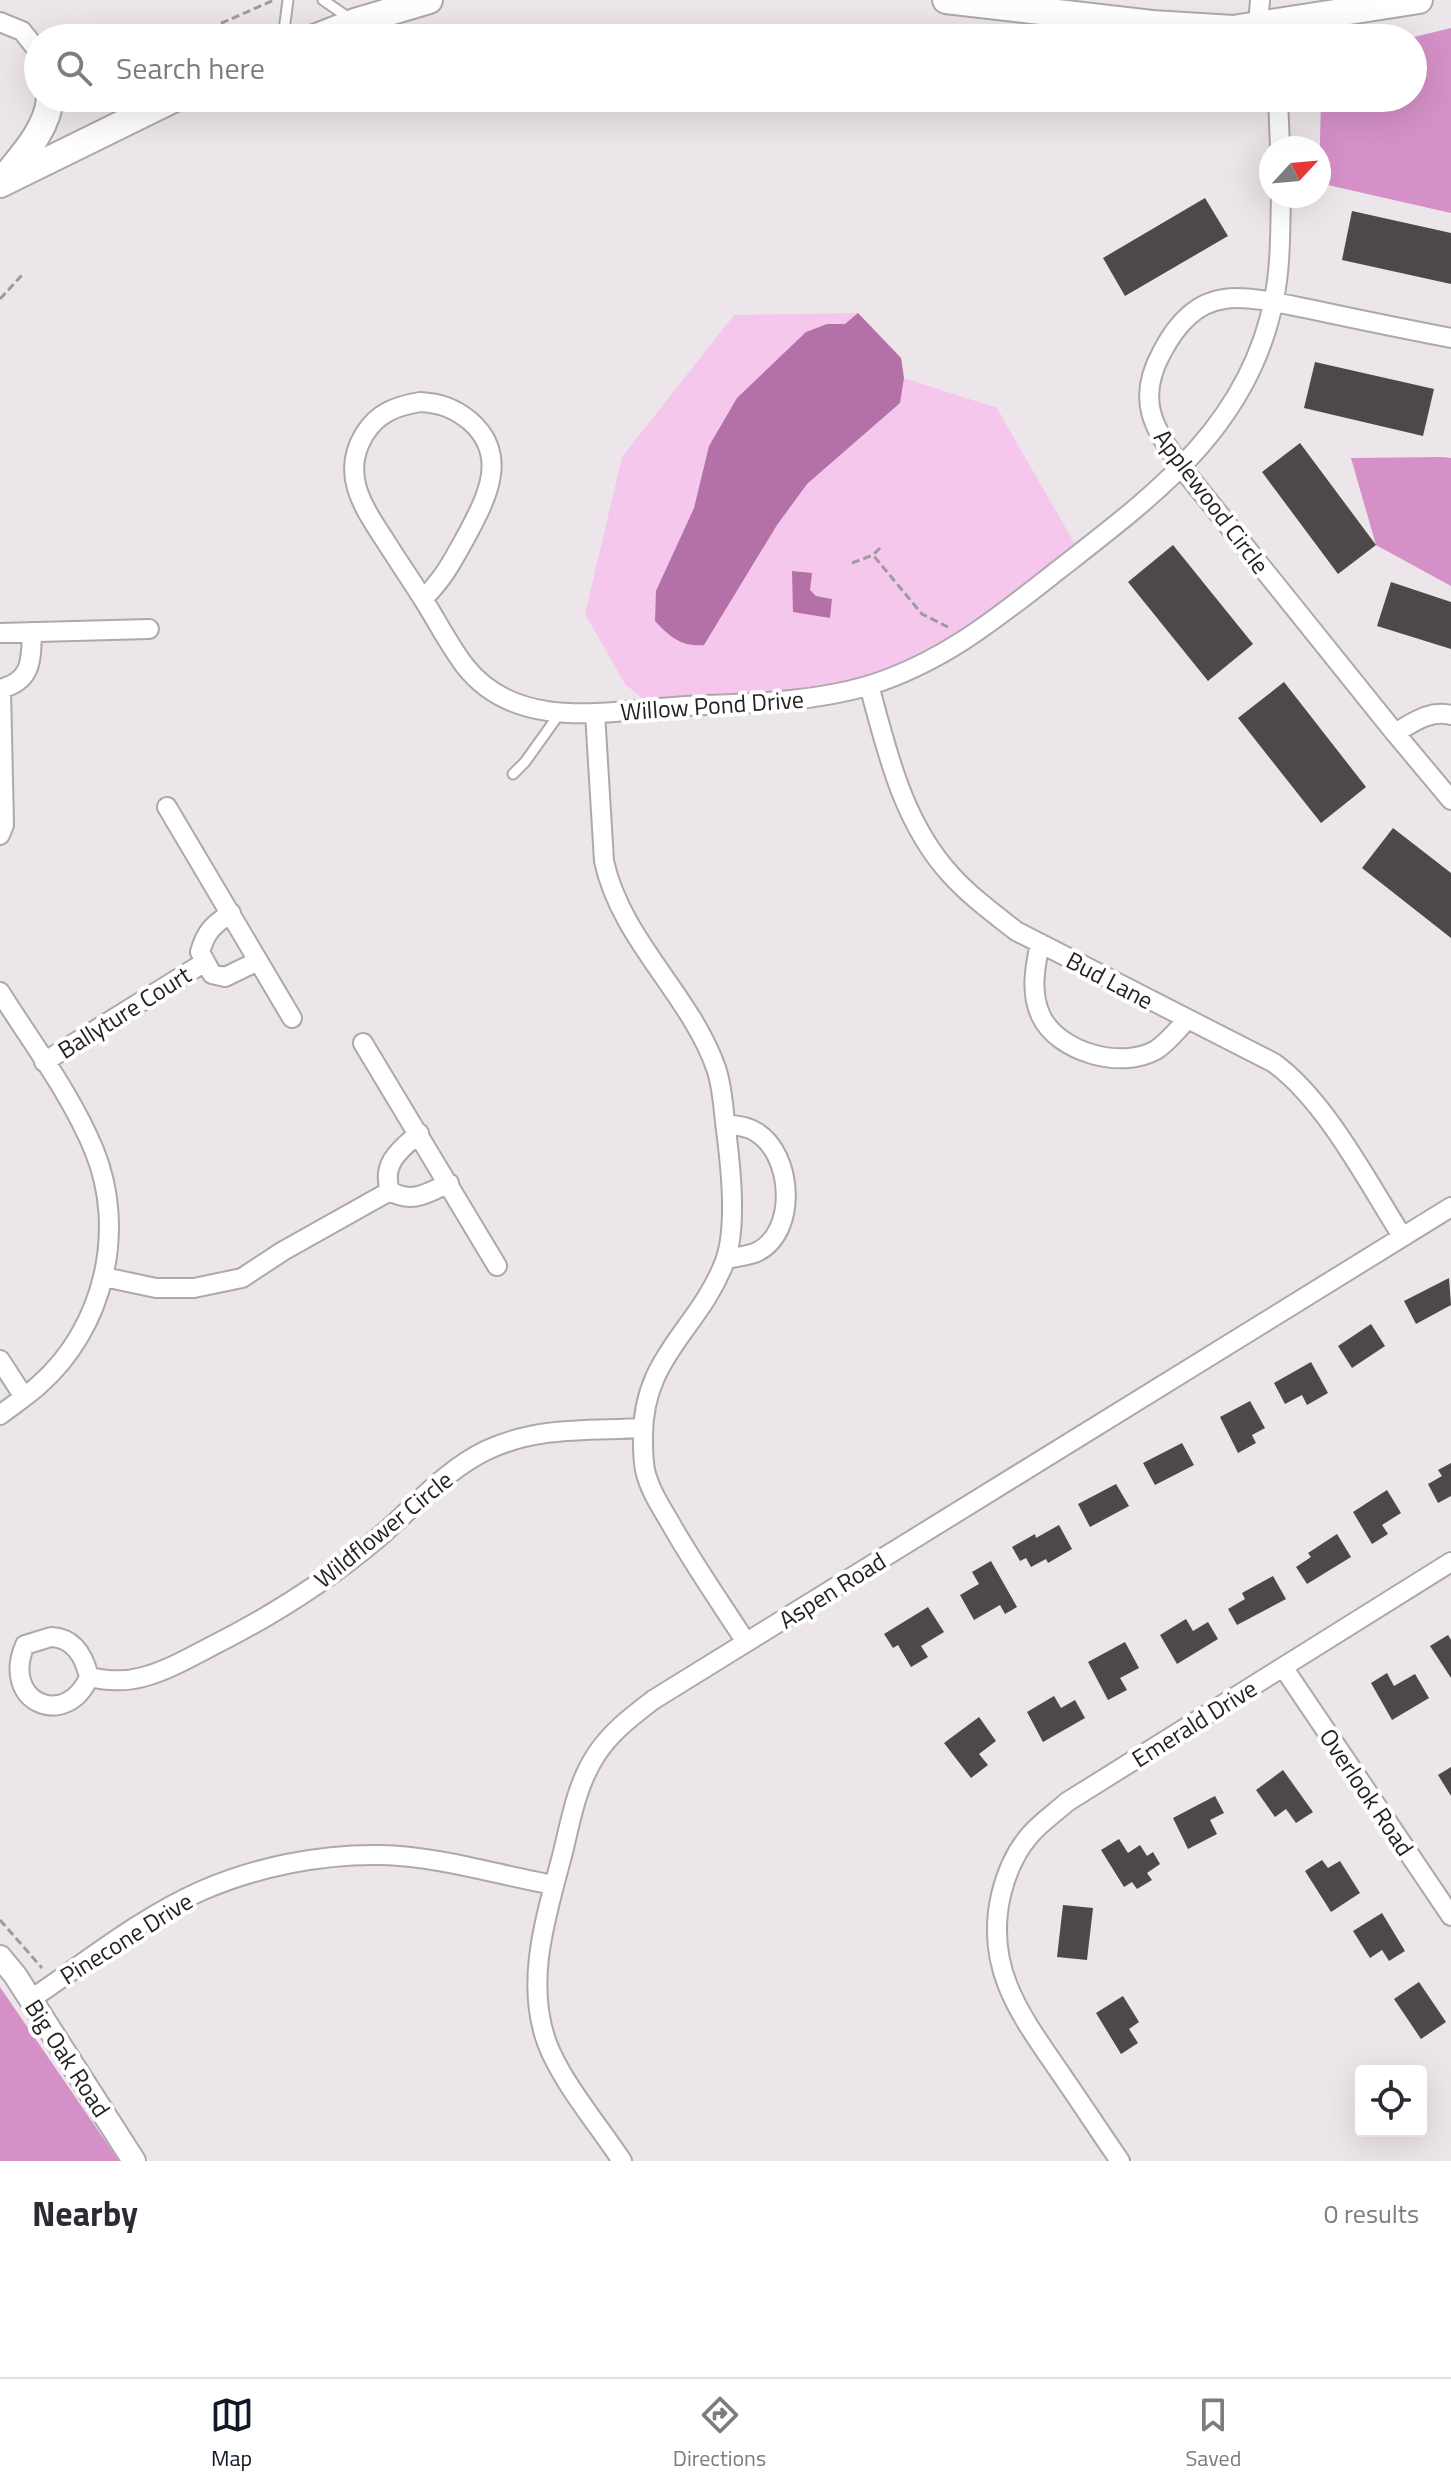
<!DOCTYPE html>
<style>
body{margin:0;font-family:"Titillium Web",sans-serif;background:#f2f2f3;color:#2b2b33}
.controls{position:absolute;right:24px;bottom:24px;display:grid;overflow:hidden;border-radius:8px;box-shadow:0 8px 32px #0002}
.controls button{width:72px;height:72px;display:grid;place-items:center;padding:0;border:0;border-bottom:2px solid #e1e1e2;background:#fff;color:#2b2b33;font:40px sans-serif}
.compass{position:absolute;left:1259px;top:136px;width:72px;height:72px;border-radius:50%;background:#fff;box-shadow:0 8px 32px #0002;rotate:64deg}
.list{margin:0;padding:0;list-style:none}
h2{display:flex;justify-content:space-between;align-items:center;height:104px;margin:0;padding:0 32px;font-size:34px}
h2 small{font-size:26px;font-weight:400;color:#7c7c81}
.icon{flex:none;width:44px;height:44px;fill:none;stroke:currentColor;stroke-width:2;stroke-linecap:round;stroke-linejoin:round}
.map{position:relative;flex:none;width:1451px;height:2161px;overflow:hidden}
.search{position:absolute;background:#fff;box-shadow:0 8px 32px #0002;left:24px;right:24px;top:24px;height:88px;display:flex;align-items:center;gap:20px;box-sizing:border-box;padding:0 28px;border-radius:44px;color:#7c7c81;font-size:30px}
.sheet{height:216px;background:#fff}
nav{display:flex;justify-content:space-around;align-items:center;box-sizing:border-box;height:112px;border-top:2px solid #e1e1e2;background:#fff;font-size:22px;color:#7c7c81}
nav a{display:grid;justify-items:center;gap:4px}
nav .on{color:#111827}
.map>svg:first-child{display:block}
.green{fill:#f6c7ec}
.forest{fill:#d590c7}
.water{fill:#b471a7}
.building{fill:#4d484c}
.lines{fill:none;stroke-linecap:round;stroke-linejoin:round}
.service-casing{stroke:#aea8ac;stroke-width:13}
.minor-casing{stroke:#aea8ac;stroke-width:22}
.tertiary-casing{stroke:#aea8ac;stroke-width:26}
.secondary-casing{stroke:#aea8ac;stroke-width:30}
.path{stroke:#a09a9e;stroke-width:3;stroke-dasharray:8 4;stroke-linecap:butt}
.service{stroke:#fff;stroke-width:9}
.minor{stroke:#fff;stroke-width:18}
.tertiary{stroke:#fff;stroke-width:22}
.secondary{stroke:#fff;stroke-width:26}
.labels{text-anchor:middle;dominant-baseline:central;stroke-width:8;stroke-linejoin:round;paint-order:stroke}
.street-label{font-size:24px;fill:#252224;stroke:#fff}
</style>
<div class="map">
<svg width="1451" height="2161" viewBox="0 0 1451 2161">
<rect width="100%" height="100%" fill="#ece5ea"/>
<!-- green -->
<path class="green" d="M858,313l43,45 3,20 93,30 83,145 -89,70 -122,62 -216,23 -28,-24 -40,-70 37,-157 112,-142z"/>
<!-- forest -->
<path class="forest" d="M1451,28v185l-132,-30 2,-85h92v-60h-3z
M1443,457l8,1v128l-75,-41 -25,-87z
M0,1987l119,174h-119z"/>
<!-- water -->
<path class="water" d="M858,313l43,45 3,20 -4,25 -93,81 -30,41 -73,120c-23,2 -34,-8 -49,-24l1,-30 38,-83 15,-62 28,-48 69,-66 21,-8h18z
M792,571l20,2 -2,17 6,6 16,3 -2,19 -37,-6z"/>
<!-- building -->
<path class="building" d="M1205,198l23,38 -103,60 -22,-38z
M1352,211l99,22v51l-109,-24z
M1315,362l119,27 -11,47 -119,-28z
M1300,443l76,102 -38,29 -76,-102z
M1173,545l80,99 -45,37 -80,-99z
M1391,582l60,20v47l-74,-23z
M1284,682l82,105 -45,36 -83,-105z
M1393,828l58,45v65l-89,-70z
M1449,1278l2,27 -35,19 -12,-23z
M1371,1324l14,22 -33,22 -14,-22z
M1311,1362l17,31 -21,12 -5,-10 -17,9 -11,-21z
M1250,1401l15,27 -13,7 4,8 -18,10 -18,-36z
M1182,1443l12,22 -39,20 -12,-22z
M1451,1463v33l-13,7 -10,-19 14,-8 -4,-6z
M1116,1484l13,22 -39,21 -12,-23z
M1387,1490l14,23 -19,12 6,9 -16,10 -19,-32z
M1059,1525l13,24 -24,14 -2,-4 -15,8 -5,-9 -6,3 -8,-14 23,-13 1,4z
M1337,1534l14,23 -44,27 -11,-17 15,-10 -3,-4z
M991,1561l26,46 -12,7 -5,-9 -26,15 -14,-25 19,-11 -7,-12z
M1273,1576l13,23 -49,26 -9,-16 17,-10 -3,-6z
M928,1607l16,25 -23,14 7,11 -17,10 -13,-22 -5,3 -9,-14z
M1186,1619l7,12 15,-9 10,17 -41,25 -17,-29z
M1448,1635l3,5v38l-21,-32z
M1125,1642l14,26 -19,10 7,12 -19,10 -20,-38z
M1387,1673l7,13 21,-12 14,24 -37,22 -21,-37z
M1054,1696l7,12 14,-8 10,18 -42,24 -16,-30z
M979,1717l17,24 -17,13 9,11 -17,13 -27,-35z
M1451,1767v29l-13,-21z
M1283,1770l30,42 -17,11 -10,-14 -11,8 -19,-27z
M1215,1796l9,17 -14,7 7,14 -29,15 -15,-31z
M1119,1839l9,14 12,-8 7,11 6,-4 7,12 -13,9 5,7 -15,9 -5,-7 -8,5 -23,-37z
M1322,1860l6,8 12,-7 20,32 -29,19 -26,-41z
M1063,1905l30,3 -6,52 -30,-3z
M1382,1913l23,38 -16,10 -7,-11 -12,8 -17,-27z
M1419,1982l27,40 -25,17 -27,-40z
M1123,1996l16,26 -10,7 9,14 -17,11 -25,-41z"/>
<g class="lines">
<!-- service casing -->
<g class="service-casing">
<path id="service" d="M323,0l29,20
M283,38l5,-38
M513,774l12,-12 35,-49"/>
</g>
<!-- minor casing -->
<g class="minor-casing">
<path id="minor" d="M0,22l22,9 16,20
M1258,25l2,-25
M1278,98l2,50
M420,402c20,1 34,6 50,19 39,34 17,76 -2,112 -15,27 -23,44 -45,66 -12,-19 -25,-38 -37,-57 -22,-34 -46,-67 -22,-107 13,-22 32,-29 56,-33z
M423,599c14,22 26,46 42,67 53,68 147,44 221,40 61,-3 122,-3 181,-20 75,-23 129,-67 190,-115 96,-75 192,-144 217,-272 7,-34 6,-69 7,-103
M0,633l149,-4
M869,685c18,67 34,138 82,190 19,21 42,38 65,56l258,132c52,38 93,118 128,173
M0,689c32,-8 31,-28 32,-57
M595,713l9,148c17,79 86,133 112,207 6,17 7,36 9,54 5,38 13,103 0,139 -26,69 -84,96 -82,179 0,10 0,20 2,30 4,18 14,34 23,49 24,43 52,83 78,123
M1451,715c-22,-5 -37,7 -56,18l56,67
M1395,733l-213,-265c-28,-40 -47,-67 -20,-116 13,-25 32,-49 62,-53 26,-4 64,6 90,11 46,10 91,19 137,28
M167,807l125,211
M0,835l4,-10 -3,-136
M231,913c-18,12 -25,18 -31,39l12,22 13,3 33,-16
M1040,943c-5,24 -10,50 1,73 17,36 80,54 115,34 12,-8 21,-20 31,-30
M0,992c32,51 71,102 94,158 33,80 10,178 -55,235 -12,11 -26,20 -39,30
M363,1043l134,223
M44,1062l161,-100
M726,1124c10,2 22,2 30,8 37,22 42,100 1,120 -9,4 -22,5 -31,7
M419,1133c-19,17 -38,30 -29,58 22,13 38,2 59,-8
M104,1277l52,11h38l48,-10 41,-27 107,-60
M0,1360l24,37
M51,1637c23,1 33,19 38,40 -22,53 -89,26 -64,-32z
M1283,1667l168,249
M89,1677c18,4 36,5 54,0 23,-6 46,-19 67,-30 60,-30 117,-66 168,-109 35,-30 67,-68 109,-88 52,-24 101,-19 156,-22
M31,1999c54,-36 109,-81 170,-108 55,-24 119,-37 179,-36 59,1 117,20 174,30
M622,2161c-23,-35 -61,-80 -75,-118 -23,-63 0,-129 16,-191 8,-33 14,-68 33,-97 15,-23 35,-38 57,-55l798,-493
M1120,2161c-20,-29 -39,-58 -59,-87 -39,-57 -77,-105 -60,-179 5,-21 15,-44 29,-60 11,-13 25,-22 37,-33l384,-240"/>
</g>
<!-- tertiary casing -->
<g class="tertiary-casing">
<path id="tertiary" d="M0,1957l15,18 119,186"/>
</g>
<!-- secondary casing -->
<g class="secondary-casing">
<path id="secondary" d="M946,0l206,24 81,5 186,-29
M314,38l41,-16 74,-22
M5,177c18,-22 43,-49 45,-79
M0,184l175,-86"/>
</g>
<!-- path -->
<path class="path" d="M188,38l86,-38
M0,299l22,-24
M880,548l-7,7 49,59 26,13
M852,563l21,-8
M0,1920l42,48"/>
<!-- service -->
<use href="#service" class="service"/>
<!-- minor -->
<use href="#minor" class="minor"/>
<!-- tertiary -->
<use href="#tertiary" class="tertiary"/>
<!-- secondary -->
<use href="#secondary" class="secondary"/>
</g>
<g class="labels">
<!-- street labels -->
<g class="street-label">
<text transform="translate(1212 501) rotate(53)">Applewood Circle</text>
<text transform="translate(712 705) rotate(-4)">Willow Pond Drive</text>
<text transform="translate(1110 980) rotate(28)">Bud Lane</text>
<text transform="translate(124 1012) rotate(-32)">Ballyture Court</text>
<text transform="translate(383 1529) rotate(-39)">Wildflower Circle</text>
<text transform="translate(832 1590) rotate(-32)">Aspen Road</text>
<text transform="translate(1194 1723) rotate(-32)">Emerald Drive</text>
<text transform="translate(1367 1792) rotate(56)">Overlook Road</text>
<text transform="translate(126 1938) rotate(-32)">Pinecone Drive</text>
<text transform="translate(68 2058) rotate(57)">Big Oak Road</text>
</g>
</g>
</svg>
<div class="controls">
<button><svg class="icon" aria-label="locate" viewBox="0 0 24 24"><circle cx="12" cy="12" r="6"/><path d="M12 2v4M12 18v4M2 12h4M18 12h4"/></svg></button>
</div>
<svg class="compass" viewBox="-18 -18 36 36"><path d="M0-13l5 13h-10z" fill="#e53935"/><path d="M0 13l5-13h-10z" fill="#7c7c81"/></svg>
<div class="search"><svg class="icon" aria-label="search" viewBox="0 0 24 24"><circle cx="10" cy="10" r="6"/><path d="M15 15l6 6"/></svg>Search here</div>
</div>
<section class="sheet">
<h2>Nearby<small>0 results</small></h2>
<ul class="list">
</ul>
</section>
<nav>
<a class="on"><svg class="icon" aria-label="map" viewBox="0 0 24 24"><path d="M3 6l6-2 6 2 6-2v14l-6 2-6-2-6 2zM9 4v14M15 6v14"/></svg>Map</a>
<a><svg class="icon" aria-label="directions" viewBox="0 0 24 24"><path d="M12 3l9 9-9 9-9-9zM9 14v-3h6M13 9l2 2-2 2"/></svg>Directions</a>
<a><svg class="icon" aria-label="saved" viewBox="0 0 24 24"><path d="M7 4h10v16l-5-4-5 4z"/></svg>Saved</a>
</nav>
